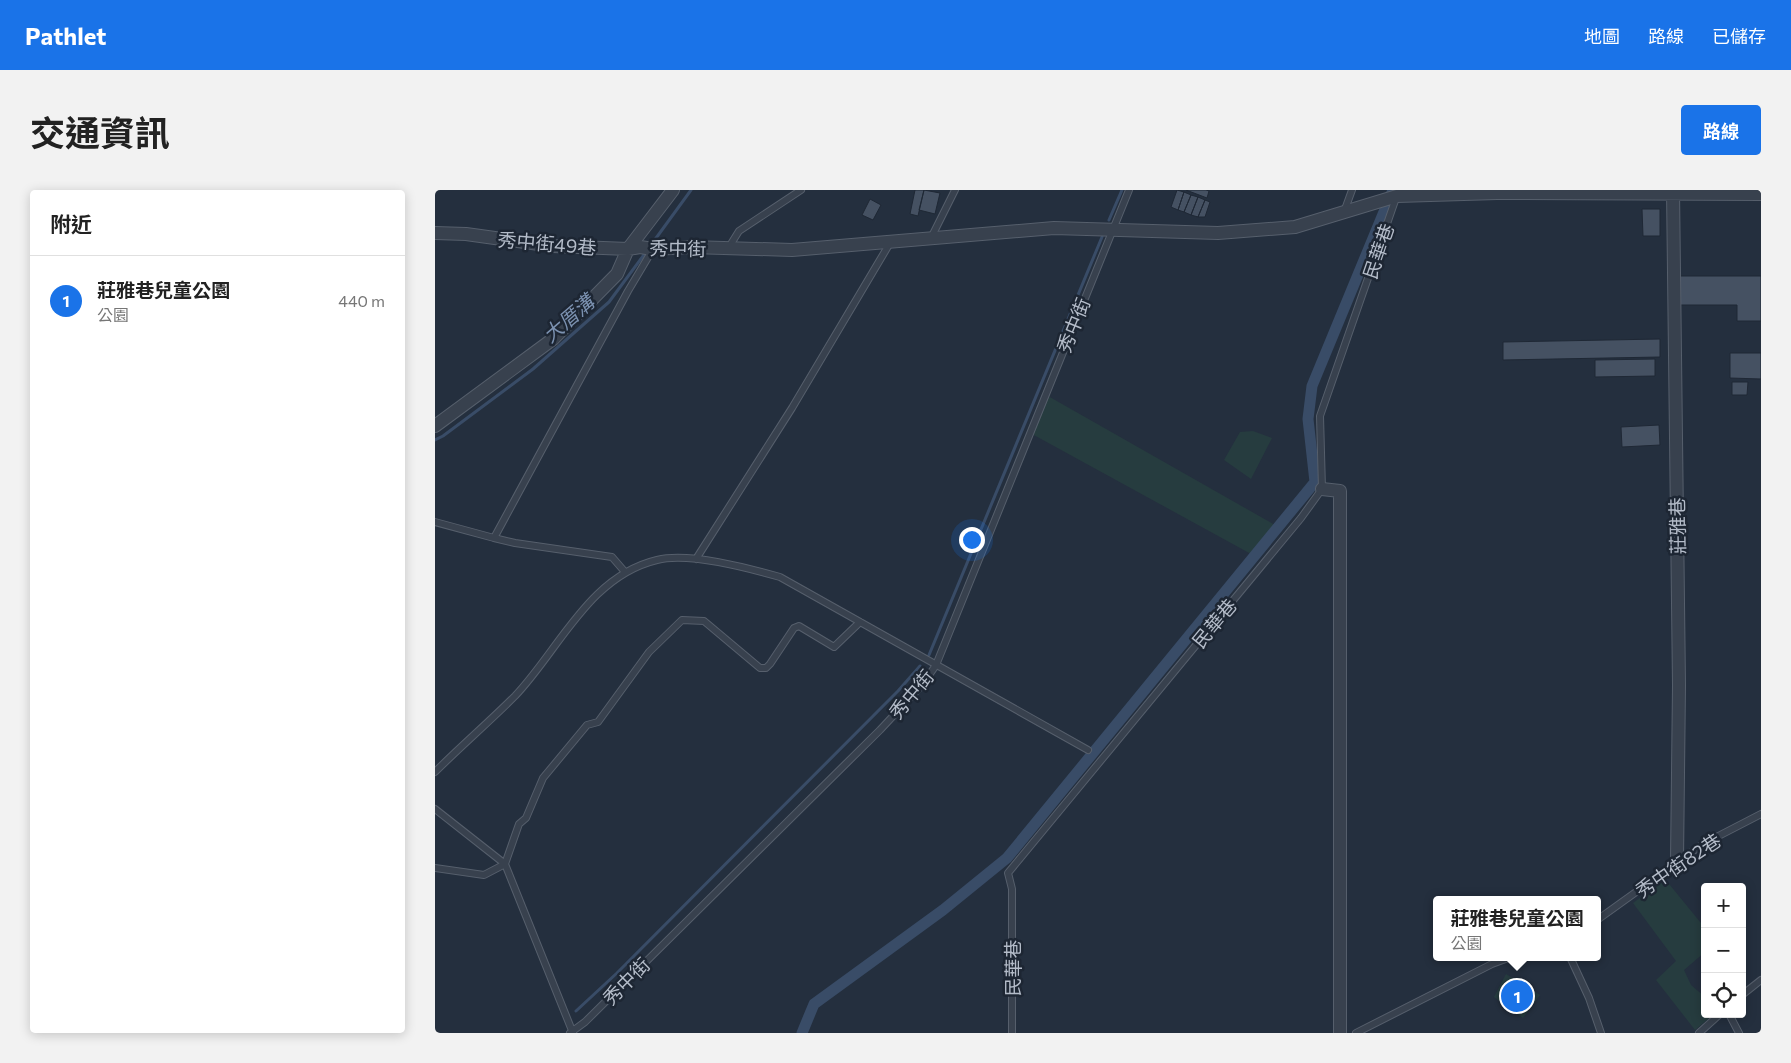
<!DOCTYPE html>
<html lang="zh-TW">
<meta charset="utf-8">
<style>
body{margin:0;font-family:Commissioner,"Noto Sans TC",sans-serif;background:#f2f2f2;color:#222}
.controls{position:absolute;right:15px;bottom:15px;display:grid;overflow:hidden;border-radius:5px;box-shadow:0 2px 12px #0003}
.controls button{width:45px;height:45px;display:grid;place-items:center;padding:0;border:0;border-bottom:1px solid #e0e0e0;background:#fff;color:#222;font:25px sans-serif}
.you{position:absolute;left:536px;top:349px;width:18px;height:18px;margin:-12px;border:4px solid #fff;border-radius:50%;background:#1a73e8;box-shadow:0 0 0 8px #1a73e833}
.badge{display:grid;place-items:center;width:32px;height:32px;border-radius:50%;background:#1a73e8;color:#fff;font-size:16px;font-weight:700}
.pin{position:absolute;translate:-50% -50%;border:2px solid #fff;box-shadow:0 1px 5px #0006}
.popup{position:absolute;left:998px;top:706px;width:168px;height:65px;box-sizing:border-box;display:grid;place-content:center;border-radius:5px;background:#fff;filter:drop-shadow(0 1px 4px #0005);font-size:16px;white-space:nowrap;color:#767676}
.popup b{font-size:19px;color:#222}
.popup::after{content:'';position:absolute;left:50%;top:100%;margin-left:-10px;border:10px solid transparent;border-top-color:#fff}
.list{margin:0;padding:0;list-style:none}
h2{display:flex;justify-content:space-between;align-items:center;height:65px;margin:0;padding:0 20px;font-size:21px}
h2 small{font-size:16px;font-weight:400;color:#767676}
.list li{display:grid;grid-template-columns:32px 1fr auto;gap:15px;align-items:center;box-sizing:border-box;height:90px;padding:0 20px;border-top:1px solid #e0e0e0}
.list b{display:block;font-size:19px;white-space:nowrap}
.list p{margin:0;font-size:16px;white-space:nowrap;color:#767676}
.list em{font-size:16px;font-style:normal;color:#767676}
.icon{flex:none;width:28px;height:28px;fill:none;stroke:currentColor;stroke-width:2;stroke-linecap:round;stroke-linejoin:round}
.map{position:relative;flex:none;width:1326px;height:843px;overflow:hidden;border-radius:5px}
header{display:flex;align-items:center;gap:30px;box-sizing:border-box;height:70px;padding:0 25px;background:#1a73e8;color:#fff}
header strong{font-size:24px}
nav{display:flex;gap:28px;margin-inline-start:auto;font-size:18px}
.intro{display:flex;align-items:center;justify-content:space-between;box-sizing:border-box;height:120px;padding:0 30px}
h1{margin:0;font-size:35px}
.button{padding:12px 22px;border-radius:5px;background:#1a73e8;color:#fff;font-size:18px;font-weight:700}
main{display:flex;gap:30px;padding:0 30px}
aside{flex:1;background:#fff;border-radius:5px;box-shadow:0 2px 12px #0003}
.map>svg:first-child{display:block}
.green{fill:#263c3f}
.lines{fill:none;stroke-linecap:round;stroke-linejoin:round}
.stream{stroke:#394c67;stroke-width:3}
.canal{stroke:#394c67;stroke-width:11}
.building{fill:#455162;stroke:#1f2835}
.service-casing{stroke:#565f6c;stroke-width:8}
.minor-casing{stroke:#565f6c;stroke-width:14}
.service{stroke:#38414e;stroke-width:6}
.minor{stroke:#38414e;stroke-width:12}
.labels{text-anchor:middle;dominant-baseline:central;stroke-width:5;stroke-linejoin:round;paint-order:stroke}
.street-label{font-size:19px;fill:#b4bcc9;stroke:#1d2633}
.water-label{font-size:20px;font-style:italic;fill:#7c92b1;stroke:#1d2633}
</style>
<header>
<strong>Pathlet</strong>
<nav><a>地圖</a><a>路線</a><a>已儲存</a></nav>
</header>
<div class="intro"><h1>交通資訊</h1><a class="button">路線</a></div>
<main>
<aside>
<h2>附近<small></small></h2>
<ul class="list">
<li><span class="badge">1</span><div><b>莊雅巷兒童公園</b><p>公園</p></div><em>440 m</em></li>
</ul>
</aside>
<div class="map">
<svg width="1326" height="843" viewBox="0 0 1326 843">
<rect width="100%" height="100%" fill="#242f3e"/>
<!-- green -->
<path class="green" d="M613,206l227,129 -24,29 -219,-120z
M818,241l19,7 -21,41 -27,-19 16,-28z
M1230,689l40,49v24l-21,18 7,15 14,12v17h9l-19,16 -39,-50 20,-19 -43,-58z
M1071,784l34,21 -17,23 -29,-21z"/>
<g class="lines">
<!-- stream -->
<path class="stream" d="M674,30l13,-30
M216,55l40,-55
M0,250l8,-4 90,-67 76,-67 37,-50
M494,465l173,-418
M141,821l41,-38 281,-282 22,-25"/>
<!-- canal -->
<path class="canal" d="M367,843l12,-29 129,-94 64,-52 308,-376 -7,-63 4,-33 81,-196"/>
</g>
<!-- building -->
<path class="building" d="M480,0h9l-6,26 -8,-2z
M489,0l16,3 -5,21 -16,-4z
M742,0l7,2 -6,18 -7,-3z
M751,0h20l3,1 -2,7z
M749,2l7,3 -7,17 -6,-2z
M756,5l7,2 -7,18 -7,-3z
M763,7l7,3 -7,17 -7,-2z
M435,9l11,6 -8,15 -11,-5z
M770,10l5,2 -5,15h-7z
M1207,19h18v27h-17z
M1240,86h86v45h-24v-16h-62z
M1225,149v18l-157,3v-18z
M1295,163h31v26l-31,-1z
M1220,169v17l-60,1v-17z
M1297,192h16l-1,13h-15z
M1224,235l1,20 -38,2 -1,-20z"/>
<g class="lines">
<!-- service casing -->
<g class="service-casing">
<path id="service" d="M909,22l8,-22
M496,48l24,-48
M294,57l10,-16 62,-41
M0,332l59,16 134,-247 25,-42
M59,348l21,5 97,14 13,15
M261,369l96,-151 98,-165
M0,582c26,-26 54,-50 80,-76 44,-46 74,-120 142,-136 32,-8 91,8 123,17l308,173
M0,619l70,55 68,169
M0,678l49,7 21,-11 14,-40 7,-6 17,-40 44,-53 11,-3 51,-70 33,-32 22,1 56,47h6l4,-4 24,-36 5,-2 35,21 26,-25
M1162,730l106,-76 58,-30
M1135,767l19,41 12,35
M1307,805l19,-15
M1294,824l10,19
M135,843l15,-11 295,-292 43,-46 13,-19 193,-475
M577,843v-144l-4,-16 293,-355 21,-29 -2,-73 77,-221
M921,843l136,-69 19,-7
M1264,843l21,-19"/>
</g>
<!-- minor casing -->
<g class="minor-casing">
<path id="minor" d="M1238,0l6,495 -2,176
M0,43l31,1 87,12 75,3 12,-2 13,2 38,-2 101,3 262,-22 164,5 77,-6 102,-31 100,-3 264,1
M0,236l118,-87 64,-65 11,-25 45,-59
M887,299l18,2v542"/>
</g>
<!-- service -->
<use href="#service" class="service"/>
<!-- minor -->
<use href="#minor" class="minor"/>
</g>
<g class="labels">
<!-- street labels -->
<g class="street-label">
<text transform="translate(112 53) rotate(5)">秀中街49巷</text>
<text transform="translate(243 58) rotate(1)">秀中街</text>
<text transform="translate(943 61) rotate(-71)">民華巷</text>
<text transform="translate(638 135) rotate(-68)">秀中街</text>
<text transform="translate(1242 336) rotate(-91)">莊雅巷</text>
<text transform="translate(779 433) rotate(-50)">民華巷</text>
<text transform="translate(476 504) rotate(-50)">秀中街</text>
<text transform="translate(1243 675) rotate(-34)">秀中街82巷</text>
<text transform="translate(577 778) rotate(-90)">民華巷</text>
<text transform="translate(191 791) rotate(-45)">秀中街</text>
</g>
<!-- water labels -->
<g class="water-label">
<text transform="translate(133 128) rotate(-41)">大厝溝</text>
</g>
</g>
</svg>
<div class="controls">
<button>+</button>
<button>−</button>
<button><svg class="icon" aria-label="locate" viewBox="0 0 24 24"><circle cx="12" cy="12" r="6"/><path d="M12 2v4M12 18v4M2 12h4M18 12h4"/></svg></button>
</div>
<div class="you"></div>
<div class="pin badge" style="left:1082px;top:806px">1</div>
<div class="popup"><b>莊雅巷兒童公園</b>公園</div>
</div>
</main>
